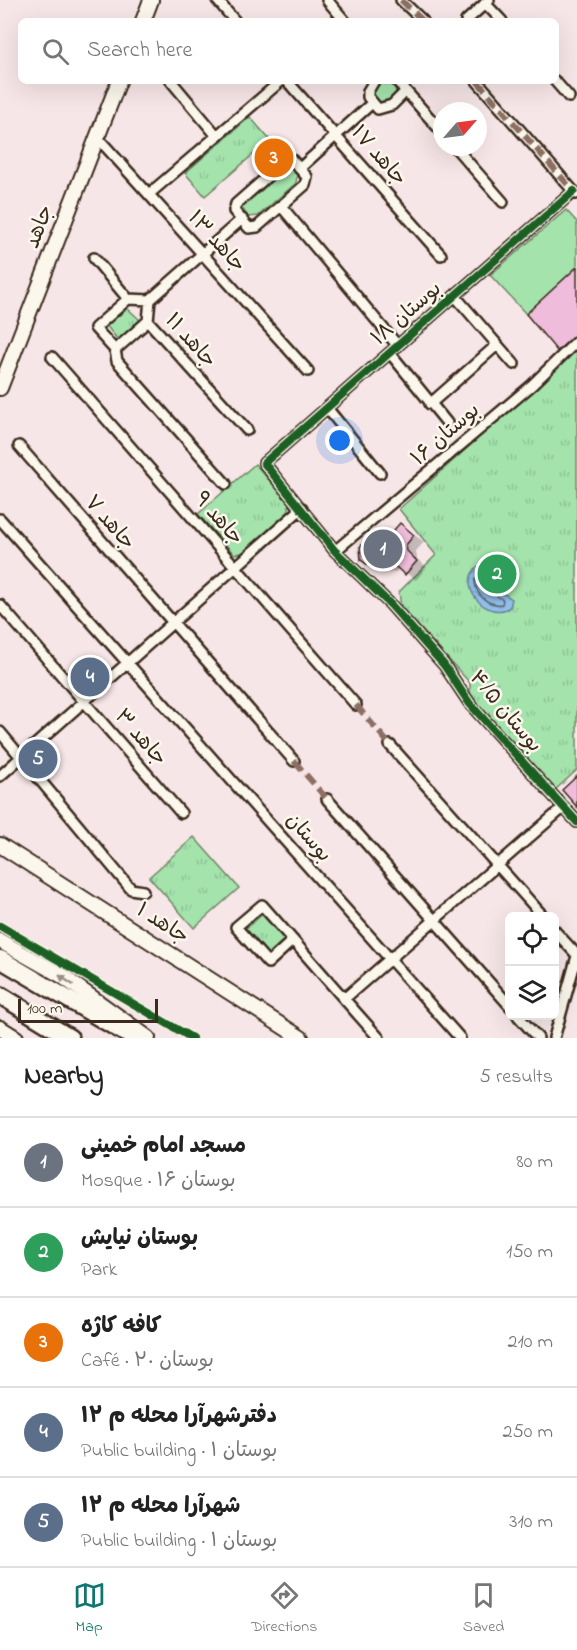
<!DOCTYPE html>
<meta charset="utf-8">
<style>
body{margin:0;font-family:"Indie Flower","Playpen Sans Arabic",sans-serif;background:#f2f2f2;color:#222}
.controls{position:absolute;right:18px;bottom:18px;display:grid;overflow:hidden;border-radius:9px;box-shadow:0 6px 24px #0002}
.controls button{width:54px;height:54px;display:grid;place-items:center;padding:0;border:0;border-bottom:2px solid #e0e0e0;background:#fff;color:#222;font:30px sans-serif}
.compass{position:absolute;left:433px;top:102px;width:54px;height:54px;border-radius:50%;background:#fff;box-shadow:0 6px 24px #0002;rotate:62deg}
.scale{position:absolute;left:18px;bottom:15px;width:140px;box-sizing:border-box;padding-left:6px;border:3px solid #3b2a1e;border-top:0;font-size:16px;line-height:21px;white-space:nowrap;color:#3b2a1e;-webkit-text-stroke:4px #fbf7ec;paint-order:stroke}
.you{position:absolute;left:340px;top:441px;width:21px;height:21px;margin:-15px;border:4px solid #fff;border-radius:50%;background:#1a73e8;box-shadow:0 0 0 9px #1a73e833}
.badge{display:grid;place-items:center;width:39px;height:39px;border-radius:50%;background:#0f766e;color:#fff;font-size:20px;font-weight:700}
.pin{position:absolute;translate:-50% -50%;border:3px solid #fff;box-shadow:0 2px 6px #0006}
.list{margin:0;padding:0;list-style:none}
h2{display:flex;justify-content:space-between;align-items:center;height:78px;margin:0;padding:0 24px;font-size:26px}
h2 small{font-size:20px;font-weight:400;color:#767676}
.list li{display:grid;grid-template-columns:39px 1fr auto;gap:18px;align-items:center;box-sizing:border-box;height:90px;padding:0 24px;border-top:2px solid #e0e0e0}
.list b{display:block;font-size:22px;white-space:nowrap}
.list p{margin:0;font-size:20px;white-space:nowrap;color:#767676}
.list em{font-size:20px;font-style:normal;color:#767676}
.icon{flex:none;width:33px;height:33px;fill:none;stroke:currentColor;stroke-width:2;stroke-linecap:round;stroke-linejoin:round}
.map{position:relative;flex:none;width:577px;height:1038px;overflow:hidden}
.search{position:absolute;background:#fff;box-shadow:0 6px 24px #0002;left:18px;right:18px;top:18px;height:66px;display:flex;align-items:center;gap:15px;box-sizing:border-box;padding:0 21px;border-radius:9px;color:#767676;font-size:22px}
.sheet{height:528px;background:#fff}
nav{display:flex;justify-content:space-around;align-items:center;box-sizing:border-box;height:84px;border-top:2px solid #e0e0e0;background:#fff;font-size:16px;color:#767676}
nav a{display:grid;justify-items:center;gap:3px}
nav .on{color:#0f766e}
.map>svg:first-child{display:block}
.grass{fill:url(#grass-tufts);stroke:#708665;stroke-width:1.5}
.pitch{fill:#a4e3ac;stroke:#708665;stroke-width:1.5}
.water{fill:url(#water-ripples);stroke:#6e8398;stroke-width:1.5}
.shadow{fill:#0003}
.lines{fill:none;stroke-linecap:round;stroke-linejoin:round}
.shore{stroke:#5d6670;stroke-width:1.5}
.building{fill:#efbddb;stroke:#3b2a1e;stroke-width:1.5}
.street-casing{stroke:#3b2a1e;stroke-width:14}
.secondary-casing{stroke:#3b2a1e;stroke-width:18}
.highway-casing{stroke:#3b2a1e;stroke-width:21}
.street{stroke:#fbf7ec;stroke-width:9}
.secondary{stroke:#fbf7ec;stroke-width:14}
.highway{stroke:#fbf7ec;stroke-width:16}
.quiet{stroke:#8d6e63;stroke-width:6;stroke-dasharray:12 6;stroke-linecap:butt}
.cycleway-casing{stroke:#fbf7ec;stroke-width:11}
.cycleway{stroke:#1b5e20;stroke-width:8}
.oneway{fill:#9b9085}
.labels{text-anchor:middle;dominant-baseline:central;stroke-width:5;stroke-linejoin:round;paint-order:stroke}
.street-label{font-size:21px;fill:#3b2a1e;stroke:#fbf7ec}
</style>
<div class="map">
<svg width="577" height="1038" viewBox="0 0 577 1038">
<defs>
<pattern id="grass-tufts" width="24" height="20" patternUnits="userSpaceOnUse" patternTransform="scale(1.5)"><rect width="24" height="20" fill="#a4e3ac"/><path d="M3 7l-1-3M5 7V3M7 7l1-3M15 17l-1-3M17 17v-4M19 17l1-3" fill="none" stroke="#8ec394"/></pattern>
<pattern id="water-ripples" width="26" height="14" patternUnits="userSpaceOnUse" patternTransform="scale(1.5)"><rect width="26" height="14" fill="#90bfea"/><path d="M2 4q2-2 4 0t4 0M15 11q2-2 4 0t4 0" fill="none" stroke="#7da4c8"/></pattern>
</defs>
<rect width="100%" height="100%" fill="#f7e6e7"/>
<filter id="ink" filterUnits="userSpaceOnUse"><feTurbulence type="fractalNoise" baseFrequency=".0167" numOctaves="2"/><feDisplacementMap in="SourceGraphic" scale="12" xChannelSelector="R" yChannelSelector="G"/><feConvolveMatrix kernelMatrix="1 2 1 2 8 2 1 2 1" color-interpolation-filters="sRGB"/></filter>
<g filter="url(#ink)">
<!-- grass -->
<path class="grass" d="M374 93a11 11 0 1 1 22 0a11 11 0 1 1-22 0Z
M250,117l20,23 -65,56 -20,-23z
M289,168l8,7 -1,8 -38,33 -10,1 -6,-9 2,-5 40,-34z
M126,307l13,12v3l-17,15 -6,1 -10,-13z
M577,350v420l-22,20 -85,-90v-17l-69,-76 -2,-15 37,-37 -37,-46z
M255,464l34,39v10l-45,40 -10,1 -36,-40z
M194,837l45,51 -45,40 -45,-51z
M264,913l22,27 -19,16 -23,-26z"/>
<!-- pitch -->
<path class="pitch" d="M566,210l11,12v45l-51,47 -36,-39z"/>
<!-- water -->
<path class="water" d="M478,566l7,2 7,18 20,13 -2,8c-23,15 -55,-21 -32,-41z"/>
<!-- shadow -->
<path class="shadow" d="M577,269v79l-9,8 -10,-6z
M401,525l23,17 -8,9 1,8 10,8 -11,13 -17,-12 -4,4 -12,1 -11,-6 15,-26z"/>
<g class="lines">
<!-- shore -->
<path class="shore" d="M480,577l8,13 15,10 -1,4c-14,2 -27,-9 -27,-24z"/>
</g>
<!-- building -->
<path class="building" d="M577,267v67l-20,17 -31,-37z
M400,523l14,12 -8,10 1,6 10,10 -12,14 -16,-14 -4,6 -13,1 -11,-8 -1,-13 8,-10 13,-2 5,4z
M577,776v31l-15,-17z"/>
<g class="lines">
<!-- street casing -->
<g class="street-casing">
<path id="street" d="M217,0l18,21
M327,0l18,21
M401,0l22,21
M485,3l17,18
M466,21l23,-21
M171,81l46,55
M287,81l154,174
M374,81l-6,10v6l10,12 14,-4 14,-14
M397,81l45,51
M477,81l99,113
M555,81l14,16
M97,137l211,234
M455,147l48,55
M292,160l15,17 -2,8 -48,42 -8,1 -15,-17 2,-7 49,-43z
M300,168l71,-64
M574,191l-310,272 71,88 56,54 53,60 26,39 107,118
M149,194l132,-113
M281,206l117,140
M94,258l34,41 22,1 -2,21 99,109
M455,296l59,68
M128,299l-33,29 20,22 33,-29
M150,300l92,-81
M115,350l2,11 109,123
M390,353l57,70
M52,357l304,348
M430,404l67,-59
M327,408l53,65
M19,446l275,315
M0,519l460,519
M335,551l197,-166 45,-44
M0,605l181,208
M0,732l131,157 12,2
M390,745l153,171
M0,776l302,-268
M327,799l183,207
M554,930l23,25
M293,940l-25,23 -32,-36 26,-22c39,44 77,89 117,133
M344,999l220,-192
M518,1016l20,22
M554,1038l23,-82"/>
</g>
<!-- secondary casing -->
<g class="secondary-casing">
<path id="secondary" d="M143,21l8,-21
M0,388l119,-307
M0,845l301,193
M0,941l62,35 86,62
M0,1028l16,10"/>
</g>
<!-- highway casing -->
<g class="highway-casing">
<path id="highway" d="M0,959l134,79
M0,995l70,43"/>
</g>
<!-- street -->
<use href="#street" class="street"/>
<!-- secondary -->
<use href="#secondary" class="secondary"/>
<!-- highway -->
<use href="#highway" class="highway"/>
<!-- quiet -->
<path class="quiet" d="M401,0l22,21
M477,81l99,113
M356,705l34,40
M294,761l33,38"/>
<!-- cycleway casing -->
<g class="cycleway-casing">
<path id="cycleway" d="M574,191l-310,272 71,88 56,54 53,60 26,39 107,118
M0,926l192,112"/>
</g>
<!-- cycleway -->
<use href="#cycleway" class="cycleway"/>
</g>
<!-- one-way arrows -->
<defs><path id="oneway-solid" d="M-6-.8H1V-3.2L6.5 0L1 3.2V.8H-6Z" transform="scale(1.5)"/></defs>
<use class="oneway" href="#oneway-solid" transform="translate(66 980) rotate(-146)"/>
</g>
<g class="labels">
<!-- street labels -->
<g class="street-label">
<text transform="translate(378 156) rotate(49)">جاهد ۱۷</text>
<text transform="translate(40 227) rotate(-69)">جاهد</text>
<text transform="translate(216 242) rotate(48)">جاهد ۱۳</text>
<text transform="translate(407 314) rotate(-41)">بوستان ۱۸</text>
<text transform="translate(190 341) rotate(48)">جاهد ۱۱</text>
<text transform="translate(446 435) rotate(-41)">بوستان ۱۶</text>
<text transform="translate(218 519) rotate(49)">جاهد ۹</text>
<text transform="translate(109 523) rotate(49)">جاهد ۷</text>
<text transform="translate(505 712) rotate(50)">بوستان ۴/۵</text>
<text transform="translate(140 738) rotate(49)">جاهد ۳</text>
<text transform="translate(308 838) rotate(49)">بوستان</text>
<text transform="translate(162 924) rotate(33)">جاهد ۱</text>
</g>
</g>
</svg>
<div class="controls">
<button><svg class="icon" aria-label="locate" viewBox="0 0 24 24"><circle cx="12" cy="12" r="6"/><path d="M12 2v4M12 18v4M2 12h4M18 12h4"/></svg></button>
<button><svg class="icon" aria-label="layers" viewBox="0 0 24 24"><path d="M12 4l9 5-9 5-9-5zM3 14l9 5 9-5"/></svg></button>
</div>
<svg class="compass" viewBox="-18 -18 36 36"><path d="M0-13l5 13h-10z" fill="#e53935"/><path d="M0 13l5-13h-10z" fill="#767676"/></svg>
<div class="scale">100 m</div>
<div class="you"></div>
<div class="pin badge" style="left:383px;top:549px;background:#6b7280">1</div>
<div class="pin badge" style="left:497px;top:574px;background:#2e9e5b">2</div>
<div class="pin badge" style="left:274px;top:158px;background:#e8710a">3</div>
<div class="pin badge" style="left:90px;top:677px;background:#5c6f8a">4</div>
<div class="pin badge" style="left:38px;top:759px;background:#5c6f8a">5</div>
<div class="search"><svg class="icon" aria-label="search" viewBox="0 0 24 24"><circle cx="10" cy="10" r="6"/><path d="M15 15l6 6"/></svg>Search here</div>
</div>
<section class="sheet">
<h2>Nearby<small>5 results</small></h2>
<ul class="list">
<li><span class="badge" style="background:#6b7280">1</span><div><b>مسجد امام خمینی</b><p>Mosque · بوستان ۱۶</p></div><em>80 m</em></li>
<li><span class="badge" style="background:#2e9e5b">2</span><div><b>بوستان نیایش</b><p>Park</p></div><em>150 m</em></li>
<li><span class="badge" style="background:#e8710a">3</span><div><b>کافه کاژه</b><p>Café · بوستان ۲۰</p></div><em>210 m</em></li>
<li><span class="badge" style="background:#5c6f8a">4</span><div><b>دفترشهرآرا محله م ۱۲</b><p>Public building · بوستان ۱</p></div><em>250 m</em></li>
<li><span class="badge" style="background:#5c6f8a">5</span><div><b>شهرآرا محله م ۱۲</b><p>Public building · بوستان ۱</p></div><em>310 m</em></li>
</ul>
</section>
<nav>
<a class="on"><svg class="icon" aria-label="map" viewBox="0 0 24 24"><path d="M3 6l6-2 6 2 6-2v14l-6 2-6-2-6 2zM9 4v14M15 6v14"/></svg>Map</a>
<a><svg class="icon" aria-label="directions" viewBox="0 0 24 24"><path d="M12 3l9 9-9 9-9-9zM9 14v-3h6M13 9l2 2-2 2"/></svg>Directions</a>
<a><svg class="icon" aria-label="saved" viewBox="0 0 24 24"><path d="M7 4h10v16l-5-4-5 4z"/></svg>Saved</a>
</nav>
